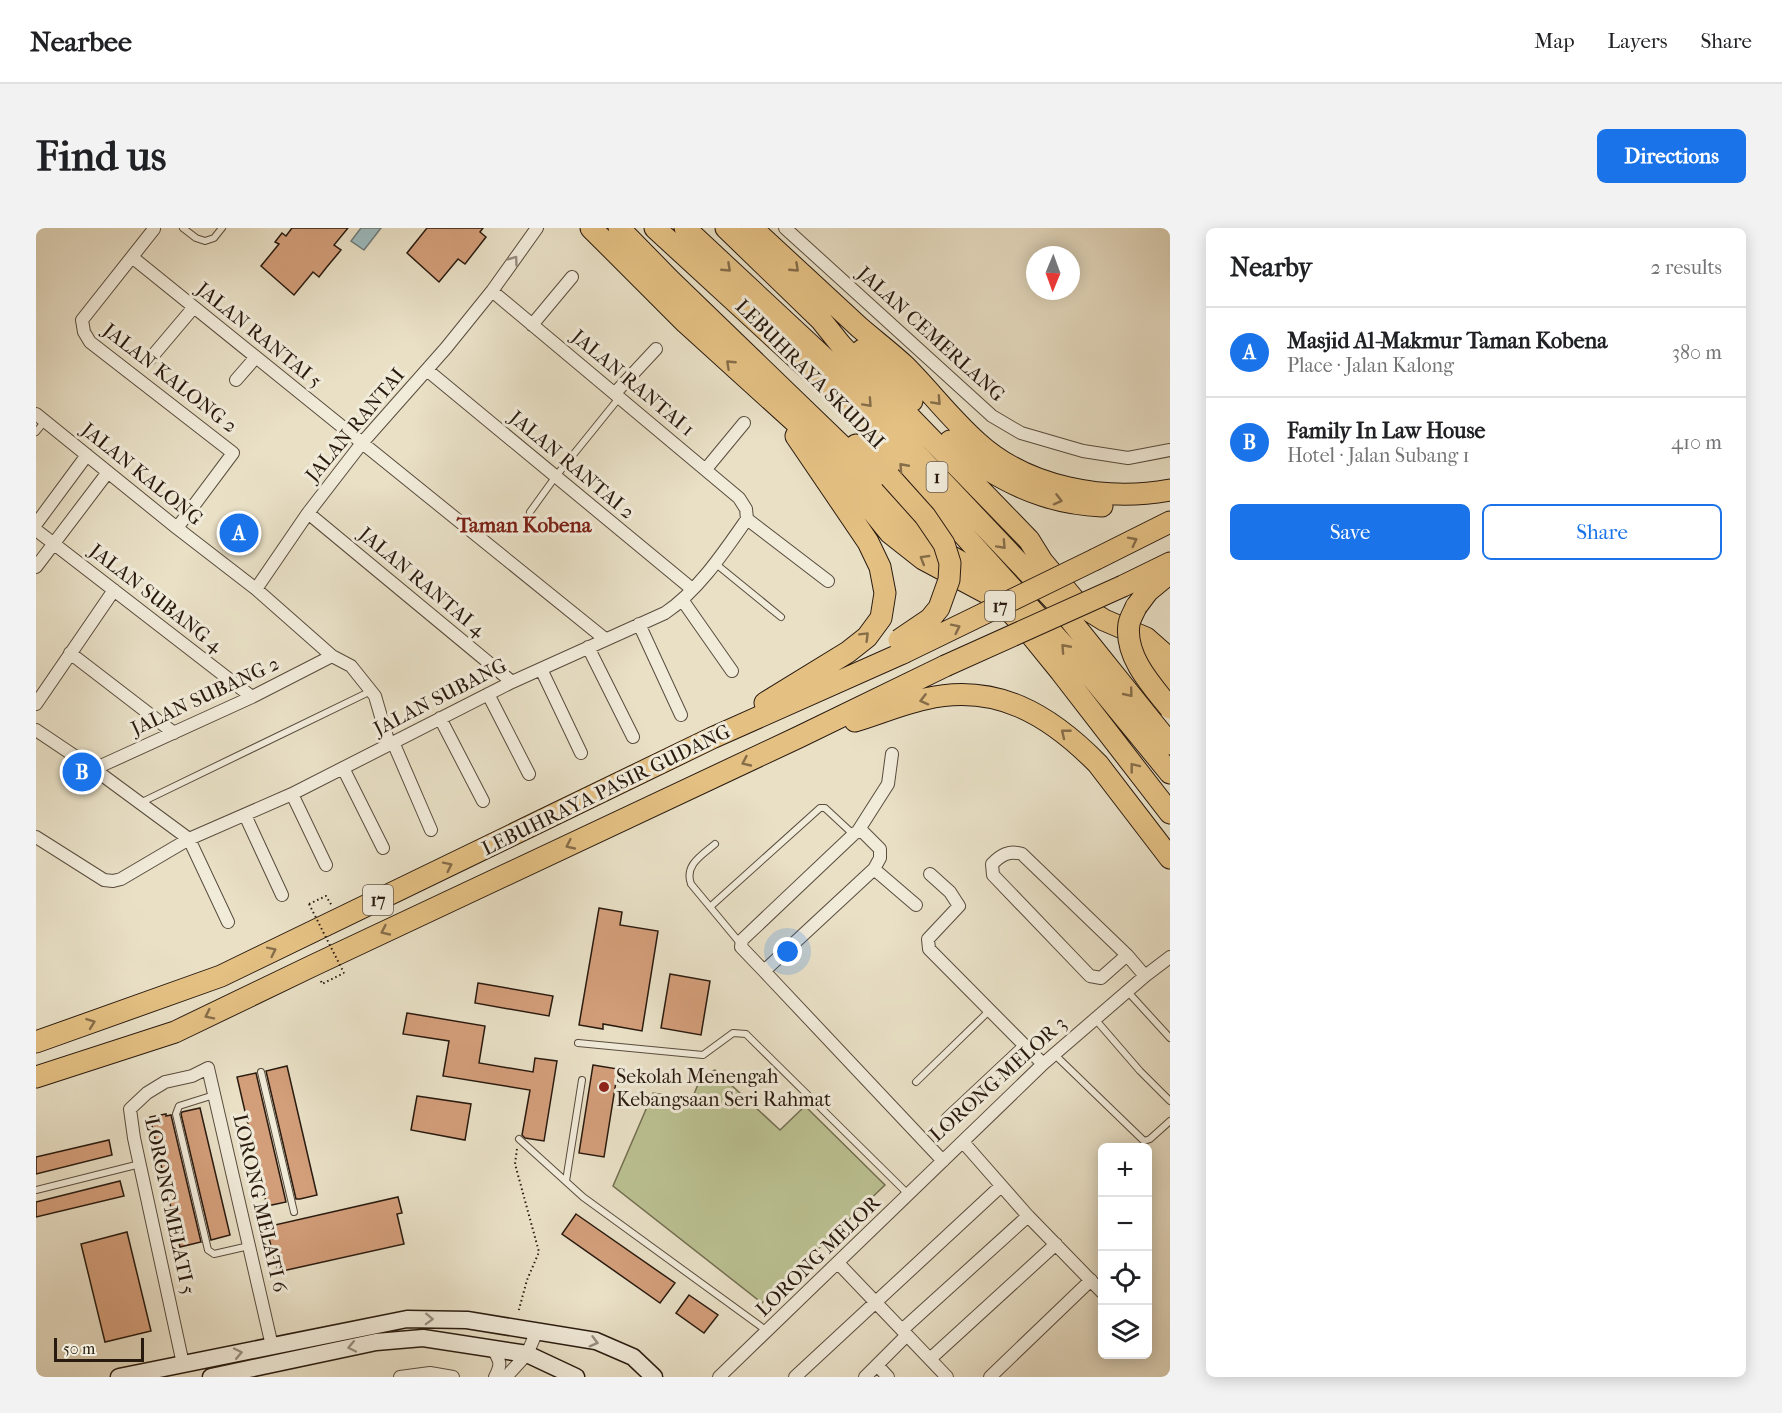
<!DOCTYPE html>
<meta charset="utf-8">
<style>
body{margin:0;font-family:"IM FELL French Canon",serif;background:#f2f2f2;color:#202124}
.controls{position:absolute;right:18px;bottom:18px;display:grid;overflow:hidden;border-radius:9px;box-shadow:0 3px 15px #0003}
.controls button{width:54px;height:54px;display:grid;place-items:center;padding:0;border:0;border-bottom:2px solid #e0e0e0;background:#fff;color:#202124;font:30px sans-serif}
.compass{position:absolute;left:990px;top:18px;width:54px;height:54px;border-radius:50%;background:#fff;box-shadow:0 3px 15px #0003;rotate:181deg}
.scale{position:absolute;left:18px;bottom:15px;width:90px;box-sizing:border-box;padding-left:6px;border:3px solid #291a0f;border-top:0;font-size:16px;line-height:21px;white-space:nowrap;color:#291a0f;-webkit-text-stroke:4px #f1ebda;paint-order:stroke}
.you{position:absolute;left:752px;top:724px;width:21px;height:21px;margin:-15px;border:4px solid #fff;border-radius:50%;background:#1a73e8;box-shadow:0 0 0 9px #1a73e833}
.badge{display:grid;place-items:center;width:39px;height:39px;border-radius:50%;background:#1a73e8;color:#fff;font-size:20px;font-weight:700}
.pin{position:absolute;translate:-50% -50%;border:3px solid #fff;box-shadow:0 2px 6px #0006}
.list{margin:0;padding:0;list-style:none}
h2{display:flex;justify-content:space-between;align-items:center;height:78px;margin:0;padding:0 24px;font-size:26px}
h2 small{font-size:20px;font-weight:400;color:#757577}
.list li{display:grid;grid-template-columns:39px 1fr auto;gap:18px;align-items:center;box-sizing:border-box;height:90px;padding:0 24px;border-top:2px solid #e0e0e0}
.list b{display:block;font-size:22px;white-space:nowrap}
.list p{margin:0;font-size:20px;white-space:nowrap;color:#757577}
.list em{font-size:20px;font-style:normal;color:#757577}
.actions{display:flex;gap:12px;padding:18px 24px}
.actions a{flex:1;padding:14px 0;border:2px solid #1a73e8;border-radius:9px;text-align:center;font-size:21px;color:#1a73e8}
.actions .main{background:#1a73e8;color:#fff}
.icon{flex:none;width:33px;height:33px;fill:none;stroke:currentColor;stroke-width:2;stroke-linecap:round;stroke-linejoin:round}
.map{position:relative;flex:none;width:1134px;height:1149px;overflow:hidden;border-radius:9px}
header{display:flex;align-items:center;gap:36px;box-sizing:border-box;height:84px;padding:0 30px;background:#fff;border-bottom:2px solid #e0e0e0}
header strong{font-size:28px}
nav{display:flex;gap:33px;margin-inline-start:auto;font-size:21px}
.intro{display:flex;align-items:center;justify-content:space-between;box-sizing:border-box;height:144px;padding:0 36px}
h1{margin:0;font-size:42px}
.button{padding:15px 27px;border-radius:9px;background:#1a73e8;color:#fff;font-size:21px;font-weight:700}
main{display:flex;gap:36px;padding:0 36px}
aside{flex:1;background:#fff;border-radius:9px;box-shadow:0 3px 15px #0003}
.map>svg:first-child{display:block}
.green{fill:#bbc192;stroke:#726e50;stroke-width:1.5}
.water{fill:#9cbbbf;stroke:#6e7b79;stroke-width:1.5}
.building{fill:#d39e7a;stroke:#291a0f;stroke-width:1.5}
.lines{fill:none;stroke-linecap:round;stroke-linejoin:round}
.lane-casing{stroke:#594c3d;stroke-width:8}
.street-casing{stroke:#594c3d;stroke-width:14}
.secondary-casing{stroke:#291a0f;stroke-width:19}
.highway-casing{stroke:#291a0f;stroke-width:23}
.path{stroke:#291a0f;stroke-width:2;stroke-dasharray:1.5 3;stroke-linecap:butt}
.lane{stroke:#f1ebda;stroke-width:6}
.street{stroke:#f1ebda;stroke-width:12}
.secondary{stroke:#f1ebda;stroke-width:16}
.highway{stroke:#e4c083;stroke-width:21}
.highway-bridge-casing{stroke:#291a0f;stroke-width:23;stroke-linecap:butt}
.path-bridge{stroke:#291a0f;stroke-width:2;stroke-dasharray:1.5 3;stroke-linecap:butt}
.highway-bridge{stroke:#e4c083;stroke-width:21}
.oneway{stroke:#978d7f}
.oneway2{stroke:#866d49}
.poi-dot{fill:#8f2418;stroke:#f1ebda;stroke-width:2}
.labels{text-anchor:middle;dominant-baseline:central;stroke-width:6;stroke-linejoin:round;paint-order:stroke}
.shield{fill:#f1ebda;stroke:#65594c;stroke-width:1.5}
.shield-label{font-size:18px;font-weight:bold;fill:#291a0f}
.street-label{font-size:20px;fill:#291a0f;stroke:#f1ebda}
.poi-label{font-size:20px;fill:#291a0f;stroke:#f1ebda;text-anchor:start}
.neighbourhood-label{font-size:21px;font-weight:bold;fill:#7a1f14;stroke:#f1ebda}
</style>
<header>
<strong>Nearbee</strong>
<nav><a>Map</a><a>Layers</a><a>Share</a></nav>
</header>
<div class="intro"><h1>Find us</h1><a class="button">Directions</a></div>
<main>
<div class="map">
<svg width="1134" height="1149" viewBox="0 0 1134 1149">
<rect width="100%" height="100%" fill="#e9e0c6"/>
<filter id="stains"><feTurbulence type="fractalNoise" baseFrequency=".00333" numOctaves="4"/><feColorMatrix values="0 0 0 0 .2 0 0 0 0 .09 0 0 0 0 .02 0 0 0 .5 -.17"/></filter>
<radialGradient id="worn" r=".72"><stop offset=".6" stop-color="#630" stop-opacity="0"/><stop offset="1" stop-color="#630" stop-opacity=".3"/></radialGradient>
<!-- green -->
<path class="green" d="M679,842l65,60 25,-24 80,79 -123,118 -149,-117 40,-93 39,6 9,-22z"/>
<!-- water -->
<path class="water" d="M325,0h20l-17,22 -13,-9z"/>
<!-- building -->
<path class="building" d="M256,0h56l-14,17 7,5 -15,18 -7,9 -6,-5 -19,23 -33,-29 18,-22 -4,-2 7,-9 4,3z
M391,0h56l-3,4 6,5 -21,27 -7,-5 -19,23 -32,-29z
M563,680l23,4 -2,13 38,6 -16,100 -39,-7v5l-24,-4z
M634,746l40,7 -9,54 -40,-7z
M442,755l75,13 -4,20 -74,-13z
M371,785l78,13 -6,37 54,9 2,-14 22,3 -13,80 -19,-3 -3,-3 8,-45 -87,-14 6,-35 -46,-7z
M557,837l25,4 -14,88 -25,-4z
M251,838l30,129 -17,4h-4l-30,-128z
M220,845l30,129 -19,4 -30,-129z
M381,868l54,8 -6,36 -54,-10z
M164,880l30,127 -19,5 -30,-126 1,-2z
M130,886v2l5,-1 30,127 -21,5 -30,-130z
M73,912l3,15 -76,19v-17z
M84,953l4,15 -88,21v-15z
M362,969l4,16 -5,1 7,30 -126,28 -12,-45z
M540,986l99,69 -15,20 -98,-69z
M91,1004l24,99 -46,11 -24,-98z
M653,1067l29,20 -14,18 -28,-20z"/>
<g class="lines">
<!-- lane casing -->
<g class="lane-casing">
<path id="lane" d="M147,0l13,10 9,3 9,-3 8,-10
M0,204l9,-11
M494,284l26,-36 63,-78
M680,336l65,53
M104,575l231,-112
M679,616c-13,11 -31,21 -24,40l49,59
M674,679l110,-99h5l28,26
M1092,764l42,46
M1059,791l45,52 30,30
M542,815l125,12 30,-22 13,1 162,160
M1018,826l90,87 6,-2 20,-18
M225,844l33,140
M880,854l74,-72
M178,867l-35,11 -3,8 32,136 6,4 35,-8
M483,911l64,58 184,134
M530,953l16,-101
M0,962l104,-26"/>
</g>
<!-- street casing -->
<g class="street-casing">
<path id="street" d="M749,0l207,188 29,17 62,18 45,7 42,-8
M118,1l-72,91 2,12 6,10 143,111 -56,75
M96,29l473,382
M496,97l40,-48
M114,131l44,-52
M391,142l265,219
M200,152l20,-23
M579,165l41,-44
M0,186l141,114 79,61 76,67 19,10 24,30 14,48
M670,241l38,-46
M272,285l204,169
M711,291l81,62
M0,296l51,-69
M0,302l216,167
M0,339l72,-95
M220,361l52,-76 54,-70 84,-95 46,-57 45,-63
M647,373l49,70
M603,396l42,91
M552,419l45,90
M34,425l104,80
M505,441l40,84
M452,466l41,80
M0,476l78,-114
M404,490l43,83
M0,502l58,39 95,70 39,83
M357,514l38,88
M307,540l40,80
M58,541l158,-72 80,-41
M256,566l34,71
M209,587l37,80
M822,603l30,-47 4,-30
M0,609l68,43 9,1 8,-2 68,-40 103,-45 220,-112 153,-69c33,-22 59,-61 82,-94l-1,-10 -7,-11 -247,-207
M838,641l42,36
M894,646l20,18 9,14 -31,33 1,10 114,115
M1091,727l-26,23 -11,-2 -97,-101 -1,-11c9,-9 17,-14 30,-10l105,101 18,21
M728,743l110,-102 6,-11v-9l-18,-18 -7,2 -113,107 -1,7 23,24 179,190
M911,891l78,-73
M927,914l65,74 74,76
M802,1035l109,114
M866,1102l126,-114
M457,1121c7,12 9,15 2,28
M894,1131l126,-115
M147,1136l-49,-226 -4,-29 17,-16 18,-11 27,-6 16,-8 64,278
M841,1137l11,12
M364,1149l30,-4 23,4
M470,1149l21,-23 10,-23
M683,1149l324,-313 102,-88 25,-19
M759,1149l206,-191
M829,1149l42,-42
M954,1149l101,-97"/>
</g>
<!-- secondary casing -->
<g class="secondary-casing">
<path id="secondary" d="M83,1149l288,-58 60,1 129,21 37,16 21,20
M175,1149l165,-35 47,-4 104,16 49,23"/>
</g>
<!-- highway casing -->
<g class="highway-casing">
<path id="highway" d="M555,0l95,95 129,117 75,93 33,26 75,40 24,25 39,48 109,141
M583,0l51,52 176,170 57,74 23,18 73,42
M619,0l186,171 244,270 85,104
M649,0l150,140 220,233 115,143
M690,0l95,92 20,25 56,59 132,136 13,21 35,42 27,17 42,18 24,21
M716,0c36,33 71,66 107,99 15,13 31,25 46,39 24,24 46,53 72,76 50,46 128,60 193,48
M826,122l24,20 26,31
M914,213c10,11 24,20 37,28 37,23 72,35 115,37
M820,217l34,32
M1060,331l74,-37
M1087,358l47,-23
M1100,379l12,-16 22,-18
M1107,424l14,11 13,19
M729,475l83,-51 19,-15 14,-19 4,-25 -5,-26 -12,-25 -72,-106
M819,493c23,-7 47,-17 70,-22 71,-17 125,16 173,65l72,94
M0,814l185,-66 491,-238 191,-85
M0,849l139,-45 137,-66 487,-229 146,-71"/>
</g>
<!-- path -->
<path class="path" d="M273,676l17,-8 6,10
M285,753l1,3 22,-11
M481,921l-2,15 24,88 -12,28 -9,33"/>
<!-- lane -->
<use href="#lane" class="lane"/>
<!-- street -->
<use href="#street" class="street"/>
<!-- secondary -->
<use href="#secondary" class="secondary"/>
<!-- highway -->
<use href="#highway" class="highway"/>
<!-- highway-bridge casing -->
<g class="highway-bridge-casing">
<path id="highway-bridge" d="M854,249l35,39 19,28 6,19 -1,17 -10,28 -9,11 -31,21
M1100,379c-2,5 -6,11 -7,17 -5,32 23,62 41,84
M867,425l193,-94
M909,438l178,-80"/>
</g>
<!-- path-bridge -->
<path class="path-bridge" d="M273,676l35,69"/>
<!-- highway-bridge -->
<use href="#highway-bridge" class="highway-bridge"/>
</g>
<!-- one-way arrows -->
<defs><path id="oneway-chevron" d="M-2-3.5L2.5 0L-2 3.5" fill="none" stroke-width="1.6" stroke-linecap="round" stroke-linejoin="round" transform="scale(1.5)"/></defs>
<g class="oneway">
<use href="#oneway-chevron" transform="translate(478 32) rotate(-54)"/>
<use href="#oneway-chevron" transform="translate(393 1091) rotate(2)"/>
<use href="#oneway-chevron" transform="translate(558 1114) rotate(15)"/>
<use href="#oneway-chevron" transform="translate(316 1119) rotate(168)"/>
<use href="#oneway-chevron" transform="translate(202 1125) rotate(-12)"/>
</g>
<g class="oneway2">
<use href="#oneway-chevron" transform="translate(691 40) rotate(43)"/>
<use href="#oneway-chevron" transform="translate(759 40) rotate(43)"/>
<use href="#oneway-chevron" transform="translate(694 136) rotate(-137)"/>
<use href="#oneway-chevron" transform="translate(901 173) rotate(47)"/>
<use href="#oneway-chevron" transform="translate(832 175) rotate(47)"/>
<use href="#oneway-chevron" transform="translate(867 239) rotate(-132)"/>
<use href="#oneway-chevron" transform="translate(1022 272) rotate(14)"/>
<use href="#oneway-chevron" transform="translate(1097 313) rotate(-27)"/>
<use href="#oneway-chevron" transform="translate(966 317) rotate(47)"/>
<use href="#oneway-chevron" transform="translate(888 331) rotate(-149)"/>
<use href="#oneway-chevron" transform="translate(920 400) rotate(-26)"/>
<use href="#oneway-chevron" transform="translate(829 408) rotate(-45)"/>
<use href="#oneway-chevron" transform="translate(1029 420) rotate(-132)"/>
<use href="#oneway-chevron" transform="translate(1093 465) rotate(51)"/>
<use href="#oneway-chevron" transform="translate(888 472) rotate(166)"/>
<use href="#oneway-chevron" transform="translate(1029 505) rotate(-141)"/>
<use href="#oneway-chevron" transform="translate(710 534) rotate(155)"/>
<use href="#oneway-chevron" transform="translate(1098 539) rotate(-128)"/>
<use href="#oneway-chevron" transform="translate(534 617) rotate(155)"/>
<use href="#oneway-chevron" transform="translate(412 638) rotate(-26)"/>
<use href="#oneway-chevron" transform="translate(349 703) rotate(155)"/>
<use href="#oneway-chevron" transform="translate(236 723) rotate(-26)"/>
<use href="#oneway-chevron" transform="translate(173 787) rotate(154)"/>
<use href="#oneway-chevron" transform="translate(55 795) rotate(-20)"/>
</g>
<!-- markers -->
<circle class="poi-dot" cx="568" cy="859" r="6"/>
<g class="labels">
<!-- shield labels -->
<g class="shield">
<rect x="890.5" y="234" width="21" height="30" rx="4.5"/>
<rect x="949" y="363" width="30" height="30" rx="4.5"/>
<rect x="327" y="657" width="30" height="30" rx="4.5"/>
</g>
<g class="shield-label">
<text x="901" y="249">1</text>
<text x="964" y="378">17</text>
<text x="342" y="672">17</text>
</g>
<!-- street labels -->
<g class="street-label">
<text transform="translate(895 106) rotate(42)">JALAN CEMERLANG</text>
<text transform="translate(223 107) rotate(39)">JALAN RANTAI 5</text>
<text transform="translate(774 146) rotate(45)">LEBUHRAYA SKUDAI</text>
<text transform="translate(134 150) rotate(38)">JALAN KALONG 2</text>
<text transform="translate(597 155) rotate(40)">JALAN RANTAI 1</text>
<text transform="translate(319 197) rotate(-50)">JALAN RANTAI</text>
<text transform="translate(536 237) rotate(40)">JALAN RANTAI 2</text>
<text transform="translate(106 246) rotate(39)">JALAN KALONG</text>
<text transform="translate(386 354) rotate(40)">JALAN RANTAI 4</text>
<text transform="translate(120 370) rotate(38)">JALAN SUBANG 4</text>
<text transform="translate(169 468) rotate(-25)">JALAN SUBANG 2</text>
<text transform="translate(404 469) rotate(-27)">JALAN SUBANG</text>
<text transform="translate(570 562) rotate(-26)">LEBUHRAYA PASIR GUDANG</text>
<text transform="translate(962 851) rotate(-42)">LORONG MELOR 3</text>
<text transform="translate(224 975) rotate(77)">LORONG MELATI 6</text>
<text transform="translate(134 978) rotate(78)">LORONG MELATI 5</text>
<text transform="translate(782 1028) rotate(-44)">LORONG MELOR</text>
</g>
<!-- poi labels -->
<g class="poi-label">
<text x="580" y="848">Sekolah Menengah<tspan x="580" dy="23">Kebangsaan Seri Rahmat</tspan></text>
</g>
<!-- neighbourhood labels -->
<g class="neighbourhood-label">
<text x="488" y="297">Taman Kobena</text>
</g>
</g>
<rect width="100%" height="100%" filter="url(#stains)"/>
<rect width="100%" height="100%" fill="url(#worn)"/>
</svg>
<div class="controls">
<button>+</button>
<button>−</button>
<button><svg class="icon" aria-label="locate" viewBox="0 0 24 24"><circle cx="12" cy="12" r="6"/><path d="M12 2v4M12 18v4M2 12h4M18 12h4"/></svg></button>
<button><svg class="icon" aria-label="layers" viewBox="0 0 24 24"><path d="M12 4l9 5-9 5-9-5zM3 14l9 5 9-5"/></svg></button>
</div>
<svg class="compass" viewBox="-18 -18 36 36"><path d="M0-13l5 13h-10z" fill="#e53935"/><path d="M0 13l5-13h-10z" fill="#757577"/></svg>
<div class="scale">50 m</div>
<div class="you"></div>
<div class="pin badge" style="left:203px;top:305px">A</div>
<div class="pin badge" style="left:46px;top:544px">B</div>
</div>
<aside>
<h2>Nearby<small>2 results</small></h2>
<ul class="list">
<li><span class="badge">A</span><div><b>Masjid Al-Makmur Taman Kobena</b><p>Place · Jalan Kalong</p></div><em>380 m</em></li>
<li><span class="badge">B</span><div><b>Family In Law House</b><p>Hotel · Jalan Subang 1</p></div><em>410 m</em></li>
</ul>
<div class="actions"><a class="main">Save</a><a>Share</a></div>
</aside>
</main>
